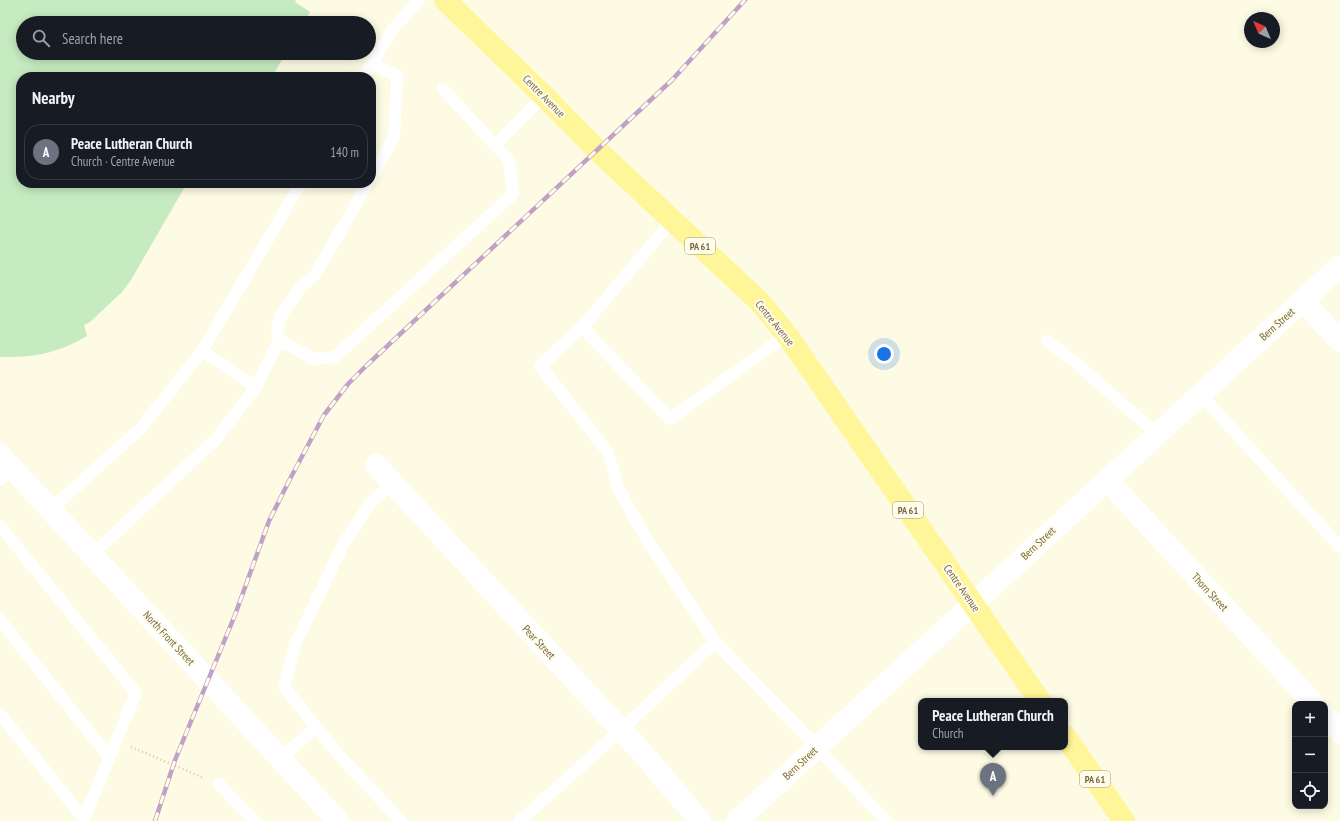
<!DOCTYPE html>
<meta charset="utf-8">
<style>
body{margin:0;font-family:"PT Sans Narrow",sans-serif;background:#20242c;color:#f1f3f6}
.controls{position:absolute;right:12px;bottom:12px;display:grid;overflow:hidden;border-radius:8px;box-shadow:0 2px 10px #0003}
.controls button{width:36px;height:36px;display:grid;place-items:center;padding:0;border:0;border-bottom:1px solid #363941;background:#171b24;color:#f1f3f6;font:20px sans-serif}
.compass{position:absolute;left:1244px;top:12px;width:36px;height:36px;border-radius:50%;background:#171b24;box-shadow:0 2px 10px #0003;rotate:316deg}
.you{position:absolute;left:884px;top:354px;width:14px;height:14px;margin:-10px;border:3px solid #fff;border-radius:50%;background:#1a73e8;box-shadow:0 0 0 6px #1a73e833}
.badge{display:grid;place-items:center;width:26px;height:26px;border-radius:50%;background:#1a73e8;color:#fff;font-size:13px;font-weight:700}
.pin{position:absolute;translate:-50% -33px;filter:drop-shadow(0 1px 2px #0008)}
.pin::after{content:'';position:absolute;top:21px;width:14px;height:12px;background:inherit;clip-path:polygon(0 0,100% 0,50% 100%)}
.popup{position:absolute;left:918px;top:698px;width:150px;height:52px;box-sizing:border-box;display:grid;place-content:center;border-radius:8px;background:#171b24;filter:drop-shadow(0 1px 3px #0005);font-size:13px;white-space:nowrap;color:#9ea1a6}
.popup b{font-size:15px;color:#f1f3f6}
.popup::after{content:'';position:absolute;left:50%;top:100%;margin-left:-8px;border:8px solid transparent;border-top-color:#171b24}
.list{margin:0;padding:0;list-style:none}
h2{display:flex;justify-content:space-between;align-items:center;height:52px;margin:0;padding:0 16px;font-size:17px}
h2 small{font-size:13px;font-weight:400;color:#9ea1a6}
.list li{display:grid;grid-template-columns:26px 1fr auto;gap:12px;align-items:center;box-sizing:border-box;height:56px;margin:0 8px 8px;padding:0 8px;border:1px solid #363941;border-radius:16px}
.list b{display:block;font-size:15px;white-space:nowrap}
.list p{margin:0;font-size:13px;white-space:nowrap;color:#9ea1a6}
.list em{font-size:13px;font-style:normal;color:#9ea1a6}
.icon{flex:none;width:22px;height:22px;fill:none;stroke:currentColor;stroke-width:2;stroke-linecap:round;stroke-linejoin:round}
.map{position:relative;flex:none;width:1340px;height:821px;overflow:hidden}
.search{position:absolute;background:#171b24;box-shadow:0 2px 10px #0003;left:16px;top:16px;width:360px;height:44px;display:flex;align-items:center;gap:10px;box-sizing:border-box;padding:0 14px;border-radius:22px;color:#9ea1a6;font-size:15px}
.panel{position:absolute;background:#171b24;box-shadow:0 2px 10px #0003;left:16px;top:72px;width:360px;height:116px;border-radius:16px}
.map>svg:first-child{display:block}
.green{fill:#c6ebc1}
.lines{fill:none;stroke-linecap:round;stroke-linejoin:round}
.path{stroke:#d9c69d;stroke-width:2.5;stroke-dasharray:1 3;stroke-linecap:butt}
.lane{stroke:#fff;stroke-width:12}
.street{stroke:#fff;stroke-width:22}
.secondary{stroke:#fff;stroke-width:22}
.primary{stroke:#fff699;stroke-width:22}
.rail-casing{stroke:#c1a1c7;stroke-width:4.5}
.rail{stroke:#fffdea;stroke-width:3;stroke-dasharray:9;stroke-linecap:butt}
.labels{text-anchor:middle;dominant-baseline:central;stroke-width:4;stroke-linejoin:round;paint-order:stroke}
.shield{fill:#fffdea;stroke:#a09379;stroke-width:1}
.shield-label{font-size:10px;font-weight:bold;fill:#776648}
.street-label{font-size:11px;fill:#776648;stroke:#fffdea}
</style>
<div class="map">
<svg width="1340" height="821" viewBox="0 0 1340 821">
<rect width="100%" height="100%" fill="#fdfbe3"/>
<!-- green -->
<path class="green" d="M0,0h296l-1,2 15,10 -6,11h-281v30h263l-14,24h-251v106h166l-56,97 -9,12 -32,30 -6,3 3,11c-29,17 -53,22 -87,21z"/>
<g class="lines">
<!-- path -->
<path class="path" d="M131,747l73,31"/>
<!-- lane -->
<path class="lane" d="M364,77l29,-48 26,-29
M443,89l52,56 49,-49
M371,178l23,-41 3,-61 -25,-12
M672,221l-90,106 88,92 117,-84
M582,327l-42,39 68,86 10,36 29,52 68,102 80,82 91,97
M279,340l35,19 21,-2 178,-163 -4,-34 -14,-15
M1047,341l29,22 81,71
M202,351l54,36
M1200,394l140,153
M0,479l12,-11
M393,483l-22,19 -27,41 -48,99 -12,45 54,67 63,67
M50,510l91,-82 61,-77 99,-168
M0,526l136,167 -52,126 -84,-105
M92,555l124,-116 40,-52 23,-47 -2,-11 5,-15 19,-27 14,-12 53,-92
M0,620l109,137
M281,759l35,-32
M219,784l35,37
M520,821l100,-90 95,-89"/>
<!-- street -->
<path class="street" d="M1303,301l37,40
M376,465l269,291 55,65
M1107,480l207,224
M1325,716l15,16"/>
<!-- secondary -->
<path class="secondary" d="M0,455l338,366
M737,821l603,-555"/>
<!-- primary -->
<path class="primary" d="M445,0l99,96 54,55 162,151 27,33 253,366
M1065,736l59,85"/>
<!-- rail casing -->
<g class="rail-casing">
<path id="rail" d="M155,821l20,-61 60,-145 34,-94 21,-42 34,-64 24,-31 19,-19 305,-285 73,-80"/>
</g>
<!-- rail -->
<use href="#rail" class="rail"/>
</g>
<g class="labels">
<!-- shield labels -->
<g class="shield">
<rect x="685" y="238" width="30" height="16" rx="3"/>
<rect x="893" y="502" width="30" height="16" rx="3"/>
<rect x="1080" y="771" width="30" height="16" rx="3"/>
</g>
<g class="shield-label">
<text x="700" y="246">PA 61</text>
<text x="908" y="510">PA 61</text>
<text x="1095" y="779">PA 61</text>
</g>
<!-- street labels -->
<g class="street-label">
<text transform="translate(544 96) rotate(45)">Centre Avenue</text>
<text transform="translate(775 323) rotate(51)">Centre Avenue</text>
<text transform="translate(1277 324) rotate(-42)">Bern Street</text>
<text transform="translate(1038 543) rotate(-43)">Bern Street</text>
<text transform="translate(962 588) rotate(55)">Centre Avenue</text>
<text transform="translate(1210 592) rotate(47)">Thorn Street</text>
<text transform="translate(169 638) rotate(47)">North Front Street</text>
<text transform="translate(539 642) rotate(47)">Pear Street</text>
<text transform="translate(800 763) rotate(-43)">Bern Street</text>
</g>
</g>
</svg>
<div class="controls">
<button>+</button>
<button>−</button>
<button><svg class="icon" aria-label="locate" viewBox="0 0 24 24"><circle cx="12" cy="12" r="6"/><path d="M12 2v4M12 18v4M2 12h4M18 12h4"/></svg></button>
</div>
<svg class="compass" viewBox="-18 -18 36 36"><path d="M0-13l5 13h-10z" fill="#e53935"/><path d="M0 13l5-13h-10z" fill="#9ea1a6"/></svg>
<div class="you"></div>
<div class="pin badge" style="left:993px;top:796px;background:#6b7280">A</div>
<div class="popup"><b>Peace Lutheran Church</b>Church</div>
<div class="search"><svg class="icon" aria-label="search" viewBox="0 0 24 24"><circle cx="10" cy="10" r="6"/><path d="M15 15l6 6"/></svg>Search here</div>
<section class="panel">
<h2>Nearby<small></small></h2>
<ul class="list">
<li><span class="badge" style="background:#6b7280">A</span><div><b>Peace Lutheran Church</b><p>Church · Centre Avenue</p></div><em>140 m</em></li>
</ul>
</section>
</div>
